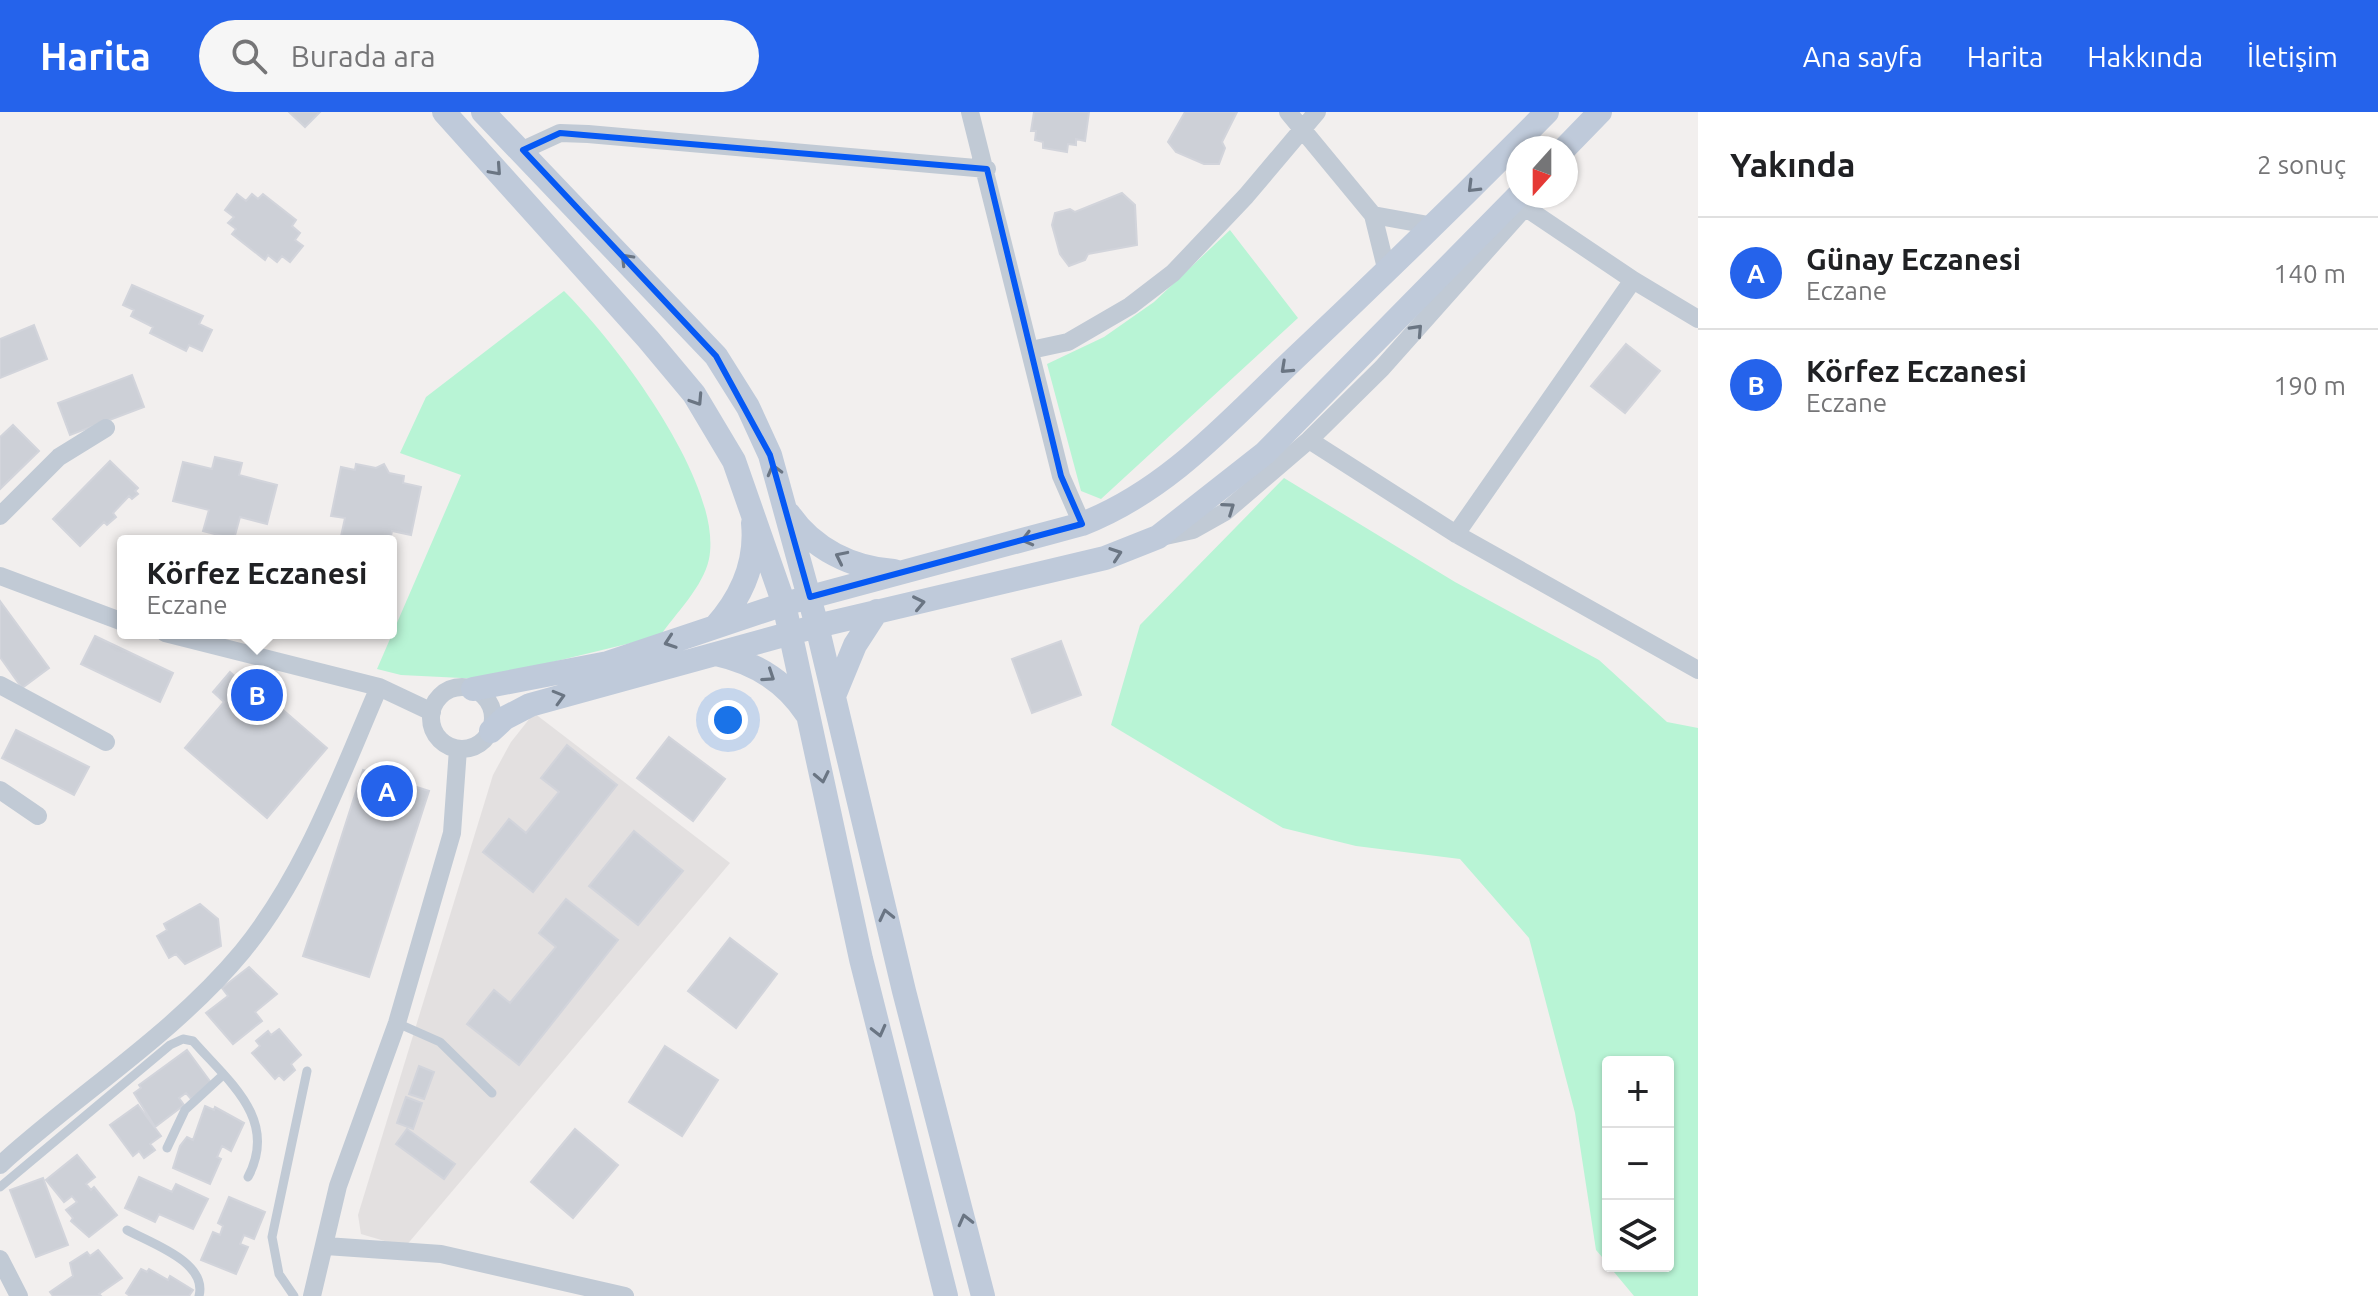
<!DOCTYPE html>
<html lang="tr">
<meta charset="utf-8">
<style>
body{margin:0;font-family:Ubuntu,sans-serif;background:#f6f6f6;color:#202124}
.controls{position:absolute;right:24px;bottom:24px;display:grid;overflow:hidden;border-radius:8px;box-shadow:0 2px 6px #0004}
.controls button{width:72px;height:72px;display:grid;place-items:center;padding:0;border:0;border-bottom:2px solid #e0e0e0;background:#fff;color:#202124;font:40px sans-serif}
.compass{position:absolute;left:1506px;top:24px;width:72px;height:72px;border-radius:50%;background:#fff;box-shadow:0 2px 6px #0004;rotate:201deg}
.you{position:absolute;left:728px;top:608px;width:28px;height:28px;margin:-20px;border:6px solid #fff;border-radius:50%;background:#1a73e8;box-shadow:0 0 0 12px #1a73e833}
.badge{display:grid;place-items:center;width:52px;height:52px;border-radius:50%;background:#2563eb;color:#fff;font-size:26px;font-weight:700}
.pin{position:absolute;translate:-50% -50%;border:4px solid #fff;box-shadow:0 2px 8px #0006}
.popup{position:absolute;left:117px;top:423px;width:280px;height:104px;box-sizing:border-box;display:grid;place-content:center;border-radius:8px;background:#fff;filter:drop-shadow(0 2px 6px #0005);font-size:26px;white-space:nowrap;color:#757577}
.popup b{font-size:30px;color:#202124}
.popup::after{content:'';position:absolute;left:50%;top:100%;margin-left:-16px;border:16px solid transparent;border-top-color:#fff}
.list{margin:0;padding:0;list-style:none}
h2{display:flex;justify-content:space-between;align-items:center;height:104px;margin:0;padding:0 32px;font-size:34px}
h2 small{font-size:26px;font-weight:400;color:#757577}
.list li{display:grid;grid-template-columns:52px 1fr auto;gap:24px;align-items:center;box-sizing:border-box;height:112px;padding:0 32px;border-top:2px solid #e0e0e0}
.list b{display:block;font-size:30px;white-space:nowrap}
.list p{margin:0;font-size:26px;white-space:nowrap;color:#757577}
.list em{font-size:26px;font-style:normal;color:#757577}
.icon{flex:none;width:44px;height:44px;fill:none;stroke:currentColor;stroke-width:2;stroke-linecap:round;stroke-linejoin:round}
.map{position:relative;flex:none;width:1698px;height:1184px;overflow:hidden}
header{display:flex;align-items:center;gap:48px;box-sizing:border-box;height:112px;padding:0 40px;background:#2563eb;color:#fff}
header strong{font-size:38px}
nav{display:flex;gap:44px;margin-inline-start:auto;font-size:28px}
.search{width:560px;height:72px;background:#f6f6f6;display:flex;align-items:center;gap:20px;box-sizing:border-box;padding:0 28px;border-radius:44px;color:#757577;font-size:30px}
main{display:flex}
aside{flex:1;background:#fff}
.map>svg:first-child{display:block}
.education{fill:#e3e0e0}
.green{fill:#b8f4d5}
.building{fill:#cdd0d7;stroke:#d2d4db;stroke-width:2}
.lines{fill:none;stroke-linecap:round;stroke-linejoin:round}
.lane{stroke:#c1cad5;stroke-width:9}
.street{stroke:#c1cad5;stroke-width:18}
.secondary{stroke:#bfcada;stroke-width:24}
.oneway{stroke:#6a7583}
.oneway2{stroke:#6a7582}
.marked{fill:none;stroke:#0659f4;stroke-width:6;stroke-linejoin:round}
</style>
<header>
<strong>Harita</strong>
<div class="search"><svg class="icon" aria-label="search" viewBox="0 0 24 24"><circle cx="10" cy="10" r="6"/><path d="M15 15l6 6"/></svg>Burada ara</div>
<nav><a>Ana sayfa</a><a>Harita</a><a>Hakkında</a><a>İletişim</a></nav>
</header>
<main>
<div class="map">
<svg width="1698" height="1184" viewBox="0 0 1698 1184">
<rect width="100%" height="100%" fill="#f2efee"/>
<!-- education -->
<path class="education" d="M534,601l196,150 -325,384 -44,-13 -3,-19 135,-440 18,-33z"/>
<!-- green -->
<path class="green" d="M1230,118l68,88 -197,181 -20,-8 -34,-127 57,-27 50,-35z
M564,179c51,50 160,193 145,268 -6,28 -33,54 -49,77l-178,43 -81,-4 -24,-6 84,-194 -61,-22 26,-56z
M1284,366l171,104 144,78 68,62 31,6v568h-64l-25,-30h59v-204h-60v202l-12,-14 -21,-137 -46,-175 -69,-79 -104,-13 -73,-18 -172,-103 29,-100z"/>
<!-- building -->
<path class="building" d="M289,0h31l-15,15z
M1034,0h55l-4,29 -9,-2v6l-8,-1 -1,8 -24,-4v-6l-8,-2 1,-9h-5z
M1185,0h52l-15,30 3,6 -6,16h-15l-28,-12 -8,-10z
M1122,81l13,12 2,40 -49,9 -3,6 -16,6 -9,-12 -8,-29 3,-12 15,-4 5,3z
M237,82l9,7 6,-7 6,5 5,-5 33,26 -4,6 8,7 -5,7 8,6 -13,16 -8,-6 -5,6 -9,-7 -3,5 -33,-26 4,-5 -8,-6 6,-6 -9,-7z
M132,173l71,31 -4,8 13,6 -10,21 -13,-6 -3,6 -36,-18 3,-6 -22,-11 3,-6 -11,-5z
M34,213l13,34 -47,19v-39z
M1626,232l34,27 -35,42 -34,-27z
M132,263l12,32 -74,28 -12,-32z
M13,313l26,26 -39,38v-52z
M215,345l27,6 -3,12 38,10 -10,39 -27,-7 -6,22 -31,-8 6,-21 -36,-9 10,-39 29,7z
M110,349l28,27 -3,3 3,3 -6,5 -3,-3 -16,17 3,4 -9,8 -3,-3 -24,24 -27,-27z
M356,352l20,4 8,-4 5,9 15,3 -1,7 18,4 -10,48 -19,-4 -2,10h-50l5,-23 -14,-2 10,-49 14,3z
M0,489l49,67 -27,20 -22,-31z
M95,524l78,37 -13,29 -79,-38z
M1061,529l20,54 -49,18 -20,-54z
M230,560l11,10 4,-5 82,71 -60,70 -82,-70 39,-46 -11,-10z
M16,618l73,37 -15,28 -72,-37z
M669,625l56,42 -32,42 -56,-43z
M567,633l50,40 -84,107 -50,-40 26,-33 17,14 33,-41 -18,-14z
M363,658l66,21 -60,186 -66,-21z
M634,719l49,40 -45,54 -49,-39z
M566,787l52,41 -99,125 -52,-41 27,-34 16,13 46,-56 -17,-14z
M200,792l18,15 3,27 -36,18 -9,-10 -7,4 -12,-22 10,-6 -3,-6z
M730,826l47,36 -41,54 -48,-37z
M249,855l28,27 -22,18 7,9 -29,23 -27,-31 22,-17 -6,-8z
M279,917l22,26 -10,9 4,6 -11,10 -5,-5 -4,4 -23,-26 8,-7 -4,-5 12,-10 3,4z
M665,934l53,34 -36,56 -53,-34z
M187,938l25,34 -21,15 -5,-6 -7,5 5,7 -29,22 -21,-34 7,-5 -2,-3z
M419,954l15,6 -10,27 -15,-5z
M406,985l16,6 -9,26 -16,-6z
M138,993l23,31 -11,8 5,6 -11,8 -5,-7 -6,5 -23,-31z
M205,994l9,4 1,-3 29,16 -13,28 -9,-5 -5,11 4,2 -11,25 -37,-16 7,-22 7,-9 6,3z
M407,1017l48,35 -11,15 -48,-35z
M575,1017l43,36 -45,53 -42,-36z
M77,1043l18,22 -9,7 5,6 3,-3 23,28 -28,22 -18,-16 2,-3 -7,-8 11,-8 -5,-6 -8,6 -18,-22z
M139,1065l33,15 4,-8 32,15 -15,30 -34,-15 -4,8 -30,-14z
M43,1066l25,67 -32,12 -26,-67z
M229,1085l36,15 -11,27 -10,-4 -4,9 8,3 -12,27 -35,-14 12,-28 7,3 3,-9 -5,-3z
M98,1138l24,28 -23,16 2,2h-48l-3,-4 23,-16 -3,-13 17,-11 3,4z
M141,1157l6,3 2,-3 19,11 2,-4 23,14 -4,6h-59l-4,-3z"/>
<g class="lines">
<!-- lane -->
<path class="lane" d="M397,911l43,19 52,51
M167,1036l18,-38 38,-35
M0,1075l170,-142 13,-6 10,2c35,40 86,78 55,136
M127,1118c23,13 81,32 72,66
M294,1184l-15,-22 -7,-37 35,-166"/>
<!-- street -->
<path class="street" d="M970,0l91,364 21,48
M1288,0l85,103 14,57
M523,38l37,-17 28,1 399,35
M1526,96l107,72 65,39
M1373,103l61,11
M1031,238l37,-8 62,-36 43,-33 73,-77 71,-84
M1309,328l147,94 242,136
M0,404l59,-59 47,-29
M1456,422l177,-254
M1161,425l32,-7 32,-18 84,-72 73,-72 153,-172
M0,464l123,46
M165,521l214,54 53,25
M0,573l106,57
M431 606a31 31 0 1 1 62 0a31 31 0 1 1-62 0Z
M0,678l38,26
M0,1053c79,-72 174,-131 242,-213 63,-77 98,-175 137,-265
M326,1134l115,8 184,42
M0,1147l19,37
M312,1184l26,-110 59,-163 55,-190 6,-84"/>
<!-- secondary -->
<path class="secondary" d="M444,0l204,227 46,55 40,67 50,143 77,355 85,337
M483,0l233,244 32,51 22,48 47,171 87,365 79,305
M1565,36l35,-36
M789,402c24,35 63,54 105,57
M715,515c26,-29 42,-64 38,-104
M716,542c37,8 69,27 90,59
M473,577l135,-26 176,-59 298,-80c85,-33 144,-100 209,-162 87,-82 172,-165 256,-250
M834,584l21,-51 22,-34
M491,619l14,-13 25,-13 287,-79 288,-68 53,-21 107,-84 253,-257"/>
</g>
<!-- one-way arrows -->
<defs><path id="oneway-chevron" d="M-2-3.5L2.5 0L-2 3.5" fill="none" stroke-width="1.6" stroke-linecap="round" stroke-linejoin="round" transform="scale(2)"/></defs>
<g class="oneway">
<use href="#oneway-chevron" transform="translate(496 58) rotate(48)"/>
<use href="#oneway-chevron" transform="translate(1473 75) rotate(135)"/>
<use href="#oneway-chevron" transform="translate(626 147) rotate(-134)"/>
<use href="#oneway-chevron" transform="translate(1286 256) rotate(137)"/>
<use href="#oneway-chevron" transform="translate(697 288) rotate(57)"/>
<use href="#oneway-chevron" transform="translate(774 358) rotate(-105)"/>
<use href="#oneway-chevron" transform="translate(1027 427) rotate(165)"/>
<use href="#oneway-chevron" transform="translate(1116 442) rotate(-19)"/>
<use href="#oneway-chevron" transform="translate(841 445) rotate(-154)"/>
<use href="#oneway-chevron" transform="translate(919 491) rotate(-12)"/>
<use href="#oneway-chevron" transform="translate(670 530) rotate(161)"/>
<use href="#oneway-chevron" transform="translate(769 564) rotate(34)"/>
<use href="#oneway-chevron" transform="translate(559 585) rotate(-16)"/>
<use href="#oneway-chevron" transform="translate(822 665) rotate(78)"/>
<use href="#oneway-chevron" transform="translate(886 803) rotate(-103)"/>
<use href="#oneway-chevron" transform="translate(879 919) rotate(76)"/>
<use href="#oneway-chevron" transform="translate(965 1108) rotate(-104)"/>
</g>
<g class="oneway2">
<use href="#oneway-chevron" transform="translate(1417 218) rotate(-47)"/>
<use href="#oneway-chevron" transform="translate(1229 396) rotate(-35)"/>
</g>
<!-- marked area -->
<path class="marked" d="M560,21l427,36 74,307 21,48 -272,73 -40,-142 -54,-99 -193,-206z"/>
</svg>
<div class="controls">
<button>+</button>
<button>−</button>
<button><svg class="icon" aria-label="layers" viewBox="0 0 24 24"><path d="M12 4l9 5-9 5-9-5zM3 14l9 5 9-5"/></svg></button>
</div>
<svg class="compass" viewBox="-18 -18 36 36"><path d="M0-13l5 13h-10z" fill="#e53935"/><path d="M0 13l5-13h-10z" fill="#757577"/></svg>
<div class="you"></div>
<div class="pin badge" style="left:387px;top:679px">A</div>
<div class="pin badge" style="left:257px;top:583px">B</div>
<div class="popup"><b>Körfez Eczanesi</b>Eczane</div>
</div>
<aside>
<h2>Yakında<small>2 sonuç</small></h2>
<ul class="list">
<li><span class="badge">A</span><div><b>Günay Eczanesi</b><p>Eczane</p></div><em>140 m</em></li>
<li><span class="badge">B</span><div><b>Körfez Eczanesi</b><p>Eczane</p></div><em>190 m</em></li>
</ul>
</aside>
</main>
